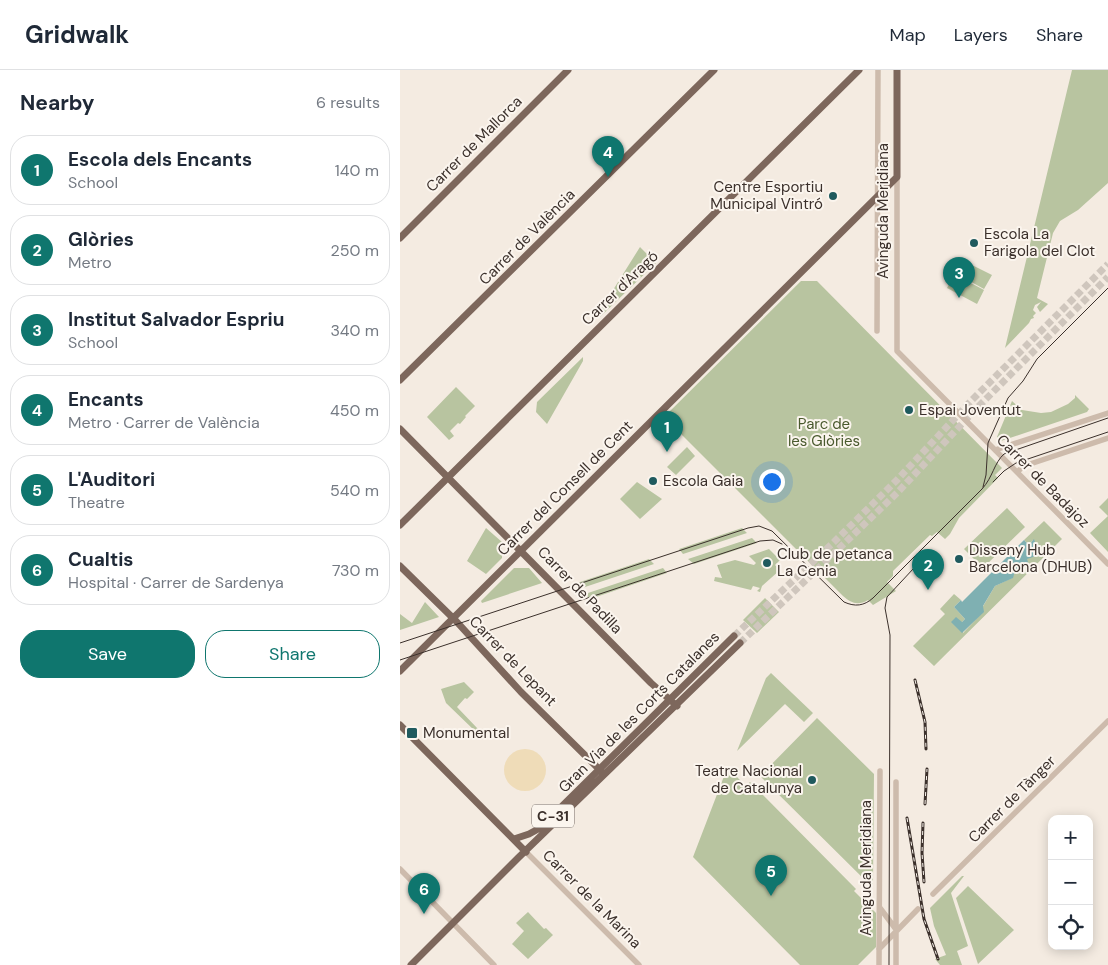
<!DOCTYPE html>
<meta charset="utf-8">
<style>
body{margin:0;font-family:"DM Sans",sans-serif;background:#f6f6f7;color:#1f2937}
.controls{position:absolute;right:15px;bottom:15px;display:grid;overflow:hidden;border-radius:10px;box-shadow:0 2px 12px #0003}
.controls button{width:45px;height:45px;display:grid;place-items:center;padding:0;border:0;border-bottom:1px solid #e0e1e3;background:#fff;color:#1f2937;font:25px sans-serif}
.you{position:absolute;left:371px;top:411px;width:18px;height:18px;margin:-12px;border:4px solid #fff;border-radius:50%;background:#1a73e8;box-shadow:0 0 0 8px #1a73e833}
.badge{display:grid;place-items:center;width:32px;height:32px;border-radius:50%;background:#0f766e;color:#fff;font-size:16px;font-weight:700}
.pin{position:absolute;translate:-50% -41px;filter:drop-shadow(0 1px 2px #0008)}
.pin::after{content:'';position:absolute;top:26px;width:18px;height:15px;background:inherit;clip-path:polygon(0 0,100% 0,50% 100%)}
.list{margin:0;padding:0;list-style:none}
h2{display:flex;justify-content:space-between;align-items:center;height:65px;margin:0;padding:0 20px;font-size:21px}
h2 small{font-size:16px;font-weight:400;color:#747a83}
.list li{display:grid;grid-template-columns:32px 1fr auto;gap:15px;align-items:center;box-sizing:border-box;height:70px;margin:0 10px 10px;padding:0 10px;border:1px solid #e0e1e3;border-radius:20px}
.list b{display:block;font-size:19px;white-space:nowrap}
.list p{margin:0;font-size:16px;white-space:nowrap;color:#747a83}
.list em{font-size:16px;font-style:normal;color:#747a83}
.actions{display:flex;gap:10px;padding:15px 20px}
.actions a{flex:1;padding:11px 0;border:1px solid #0f766e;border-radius:20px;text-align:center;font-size:18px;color:#0f766e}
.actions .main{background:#0f766e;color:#fff}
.icon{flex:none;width:28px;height:28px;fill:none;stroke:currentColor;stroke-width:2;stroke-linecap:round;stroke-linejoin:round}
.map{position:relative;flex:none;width:708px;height:895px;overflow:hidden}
header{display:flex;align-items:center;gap:30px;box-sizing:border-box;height:70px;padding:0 25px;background:#fff;border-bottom:1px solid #e0e1e3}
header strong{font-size:24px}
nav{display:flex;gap:28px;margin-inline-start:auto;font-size:18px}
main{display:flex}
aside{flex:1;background:#fff}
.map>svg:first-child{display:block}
.green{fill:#b8c4a0}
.sand{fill:#efdcb8}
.water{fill:#7fb0b2}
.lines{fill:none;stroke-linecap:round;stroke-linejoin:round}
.major-tunnel{stroke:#cfc6bd;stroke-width:7;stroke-dasharray:7 3.5;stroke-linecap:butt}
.minor{stroke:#cdbbac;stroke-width:5.5}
.major{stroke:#7d675c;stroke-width:7}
.tram{stroke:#3b302b;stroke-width:1}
.rail-casing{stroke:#3b302b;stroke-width:3}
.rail{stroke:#fbf5ee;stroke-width:1;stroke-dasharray:4;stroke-linecap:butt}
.poi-dot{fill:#1f5a5e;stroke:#fbf5ee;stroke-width:2}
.labels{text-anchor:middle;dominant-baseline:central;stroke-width:4;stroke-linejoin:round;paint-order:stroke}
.shield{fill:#fbf5ee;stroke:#756b66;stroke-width:1}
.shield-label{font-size:14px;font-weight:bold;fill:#3b302b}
.street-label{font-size:15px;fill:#3b302b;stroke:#fbf5ee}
.poi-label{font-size:15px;fill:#3b302b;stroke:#fbf5ee;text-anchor:start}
.park-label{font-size:15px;fill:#4a5a2e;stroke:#fbf5ee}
</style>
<header>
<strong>Gridwalk</strong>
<nav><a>Map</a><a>Layers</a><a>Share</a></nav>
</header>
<main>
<aside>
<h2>Nearby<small>6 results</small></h2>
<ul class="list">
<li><span class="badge">1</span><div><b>Escola dels Encants</b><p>School</p></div><em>140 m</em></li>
<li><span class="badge">2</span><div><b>Glòries</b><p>Metro</p></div><em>250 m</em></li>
<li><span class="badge">3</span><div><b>Institut Salvador Espriu</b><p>School</p></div><em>340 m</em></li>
<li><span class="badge">4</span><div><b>Encants</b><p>Metro · Carrer de València</p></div><em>450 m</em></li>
<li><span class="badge">5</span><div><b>L'Auditori</b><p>Theatre</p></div><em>540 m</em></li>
<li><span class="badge">6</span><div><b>Cualtis</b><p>Hospital · Carrer de Sardenya</p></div><em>730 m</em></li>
</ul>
<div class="actions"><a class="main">Save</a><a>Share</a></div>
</aside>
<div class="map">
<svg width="708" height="895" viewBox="0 0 708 895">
<rect width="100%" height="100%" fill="#f4ebe1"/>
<!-- green -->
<path class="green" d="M672,0h36v113l-30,27 -18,11 -7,12 -16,65 11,6 -8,8 -3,-5 4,-5 -6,3 -2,5 3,3 -3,3 1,2 -3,1 -2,4 -24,25z
M240,177l16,16 -56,54 -4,-4 7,-7z
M562,190l30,15 -8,14 -29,-16z
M554,204l30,16 -7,14 -30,-16z
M401,211h16l185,187 -7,7 3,3 -39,40 -9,16 -5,5 -8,-7 -5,4 -2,-1 -37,36v5l-6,6 9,9 -23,14 -5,-5c-10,6 -17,3 -25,-4l-179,-179z
M183,287v4l-36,63 -11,-12 1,-10z
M56,317l19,19 -10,10 1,1 -6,7 -2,-1 -8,8 4,5 -5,4 -22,-23z
M675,325l14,14 -2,3 -86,29 -4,-4 15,-36 10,9 19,3 10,-1 17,-8 7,-6z
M287,377l8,9 -19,19 -9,-8z
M237,412l25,17 -22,20 -20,-20z
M708,428v54l-18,-19 18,-17 -9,-9z
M607,438l18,19 -42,41 -19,-19z
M644,451l18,18 -128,127 -21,-20 32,-32 -5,-5 14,-15 7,6 -7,7 11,12 -3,3 1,11 20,-21 -1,-4 13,-22 17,-8 3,-7 11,-12 7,-19 -4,5 -5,-5z
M86,458l16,14v16l-16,16 -19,-13z
M342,458l5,5 -64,21 -4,-5z
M352,468l5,5 -63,21 -6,-5z
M369,479l11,11 -5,5 5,5 -18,16 -2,6 -3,-1 3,-3 -7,-2 -2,4 -37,-9 1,-4 7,1 -5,-13 18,-5 19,5 2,-2 -7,-7z
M249,489l5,5 -75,25 -5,-5z
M114,498h15l13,15 -60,20 -1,-2z
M263,498l4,5 -77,26 -5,-5z
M365,528l14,14 -22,21 -14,-13z
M25,532l14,15 -39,13v-16l12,9z
M371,603l42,40 -9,9 -19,-18 -48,47 29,-73z
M64,612l10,10 -7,7 -2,-1 -8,9 21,22 -3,2 -29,-28 -5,-14z
M417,648l57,56 -1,109 -1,4 -112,-111z
M326,701h5l15,15 4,-4 106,107 -2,2 22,22v34l-18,18h-58l-107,-108z
M562,806h2l-13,17 17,53 -11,5 5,14h-22l-5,-6 11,-4 -12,-29 -4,-18z
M568,816l46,44 -36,34 -22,-66z
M128,842l16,17 2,-1 7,7 -25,24 -16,-15 12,-13 -8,-8z"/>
<!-- sand -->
<path class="sand" d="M104 700a21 21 0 1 1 42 0a21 21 0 1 1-42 0Z"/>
<!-- water -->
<path class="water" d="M634,469l5,16 -12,4 2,6 -14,6 -2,7 -18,8 -12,20 1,6 -22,21 -11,-11 5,-5 6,5 3,-3 -11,-12 7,-7 1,2 62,-62 5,5z"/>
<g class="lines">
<!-- major-tunnel -->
<path class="major-tunnel" d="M334,566l100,-94 63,-62 74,-79 137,-137
M340,573l158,-151 76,-81 134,-134"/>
<!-- minor -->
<path class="minor" d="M497,107v174l211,213
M477,261l1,-261
M595,380l113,-37
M617,402l7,-6 84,-28
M126,782l113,113
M0,799l94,96
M533,824l175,-173
M480,838l15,20
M479,879l39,-40
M479,895l1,-194
M496,895v-183"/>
<!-- major -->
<path class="major" d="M0,168l168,-168
M0,310l314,-310
M0,359l251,254 26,23
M0,455l459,-455
M0,496l56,55 65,71 82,81
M0,601l497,-494v-107
M0,655l126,127
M114,769l15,-5 11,-6 194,-192
M11,895l107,-107 222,-215"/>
<!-- tram -->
<path class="tram" d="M593,412l11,-11 12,-8 92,-31
M583,417l3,-12 2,-32 20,-45 15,-17 14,-22 71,-71
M0,573l348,-115 11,-2 13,5 72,71c11,5 20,4 29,-4l109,-109c11,-12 12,-26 22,-35l104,-36
M0,590l360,-119 13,-1 9,4
M489,895l1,-330 -5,-27 2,-11 40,-43"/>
<!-- rail casing -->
<g class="rail-casing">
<path id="rail" d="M515,610l10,42 1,27
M525,734l2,-35
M507,748l17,101 14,40
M523,753l-1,30 2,29"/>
</g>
<!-- rail -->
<use href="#rail" class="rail"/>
</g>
<!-- markers -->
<g class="poi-dot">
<circle cx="433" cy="126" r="5"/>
<circle cx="574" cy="173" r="5"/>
<circle cx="509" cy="340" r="5"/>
<circle cx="253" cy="411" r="5"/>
<circle cx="559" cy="489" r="5"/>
<circle cx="367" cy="493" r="5"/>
<rect x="6" y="657" width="12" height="12" rx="2.5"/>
<circle cx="412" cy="710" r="5"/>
</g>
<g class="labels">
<!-- shield labels -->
<rect class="shield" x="132" y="734.5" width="42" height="23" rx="4"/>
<g class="shield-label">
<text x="153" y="746">C-31</text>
</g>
<!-- street labels -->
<g class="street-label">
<text transform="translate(74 74) rotate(-45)">Carrer de Mallorca</text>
<text transform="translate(483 141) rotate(-90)">Avinguda Meridiana</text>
<text transform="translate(127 167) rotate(-45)">Carrer de València</text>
<text transform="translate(220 218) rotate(-44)">Carrer d'Aragó</text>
<text transform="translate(643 411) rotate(45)">Carrer de Badajoz</text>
<text transform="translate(165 418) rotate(-45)">Carrer del Consell de Cent</text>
<text transform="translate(180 520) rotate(46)">Carrer de Padilla</text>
<text transform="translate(113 591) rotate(46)">Carrer de Lepant</text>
<text transform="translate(239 642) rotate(-45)">Gran Via de les Corts Catalanes</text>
<text transform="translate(612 729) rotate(-45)">Carrer de Tànger</text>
<text transform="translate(466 798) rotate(-90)">Avinguda Meridiana</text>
<text transform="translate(192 829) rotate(45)">Carrer de la Marina</text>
</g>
<!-- poi labels -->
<g class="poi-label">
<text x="423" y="117" text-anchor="end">Centre Esportiu<tspan x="423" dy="17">Municipal Vintró</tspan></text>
<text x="584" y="164">Escola La<tspan x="584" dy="17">Farigola del Clot</tspan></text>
<text x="519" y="340">Espai Joventut</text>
<text x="263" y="411">Escola Gaia</text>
<text x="569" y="480">Disseny Hub<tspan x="569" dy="17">Barcelona (DHUB)</tspan></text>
<text x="377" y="484">Club de petanca<tspan x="377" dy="17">La Cenia</tspan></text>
<text x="23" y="663">Monumental</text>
<text x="402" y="701" text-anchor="end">Teatre Nacional<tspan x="402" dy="17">de Catalunya</tspan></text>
</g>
<!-- park labels -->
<g class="park-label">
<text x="424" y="354">Parc de<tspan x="424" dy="17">les Glòries</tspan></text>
</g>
</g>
</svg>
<div class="controls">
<button>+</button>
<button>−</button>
<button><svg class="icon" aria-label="locate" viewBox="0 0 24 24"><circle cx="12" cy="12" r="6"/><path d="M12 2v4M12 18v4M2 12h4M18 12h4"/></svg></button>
</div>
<div class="you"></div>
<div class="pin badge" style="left:267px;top:382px">1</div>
<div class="pin badge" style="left:528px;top:520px">2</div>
<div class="pin badge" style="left:559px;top:228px">3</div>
<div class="pin badge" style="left:208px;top:107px">4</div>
<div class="pin badge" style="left:371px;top:826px">5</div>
<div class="pin badge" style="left:24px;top:844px">6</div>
</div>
</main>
